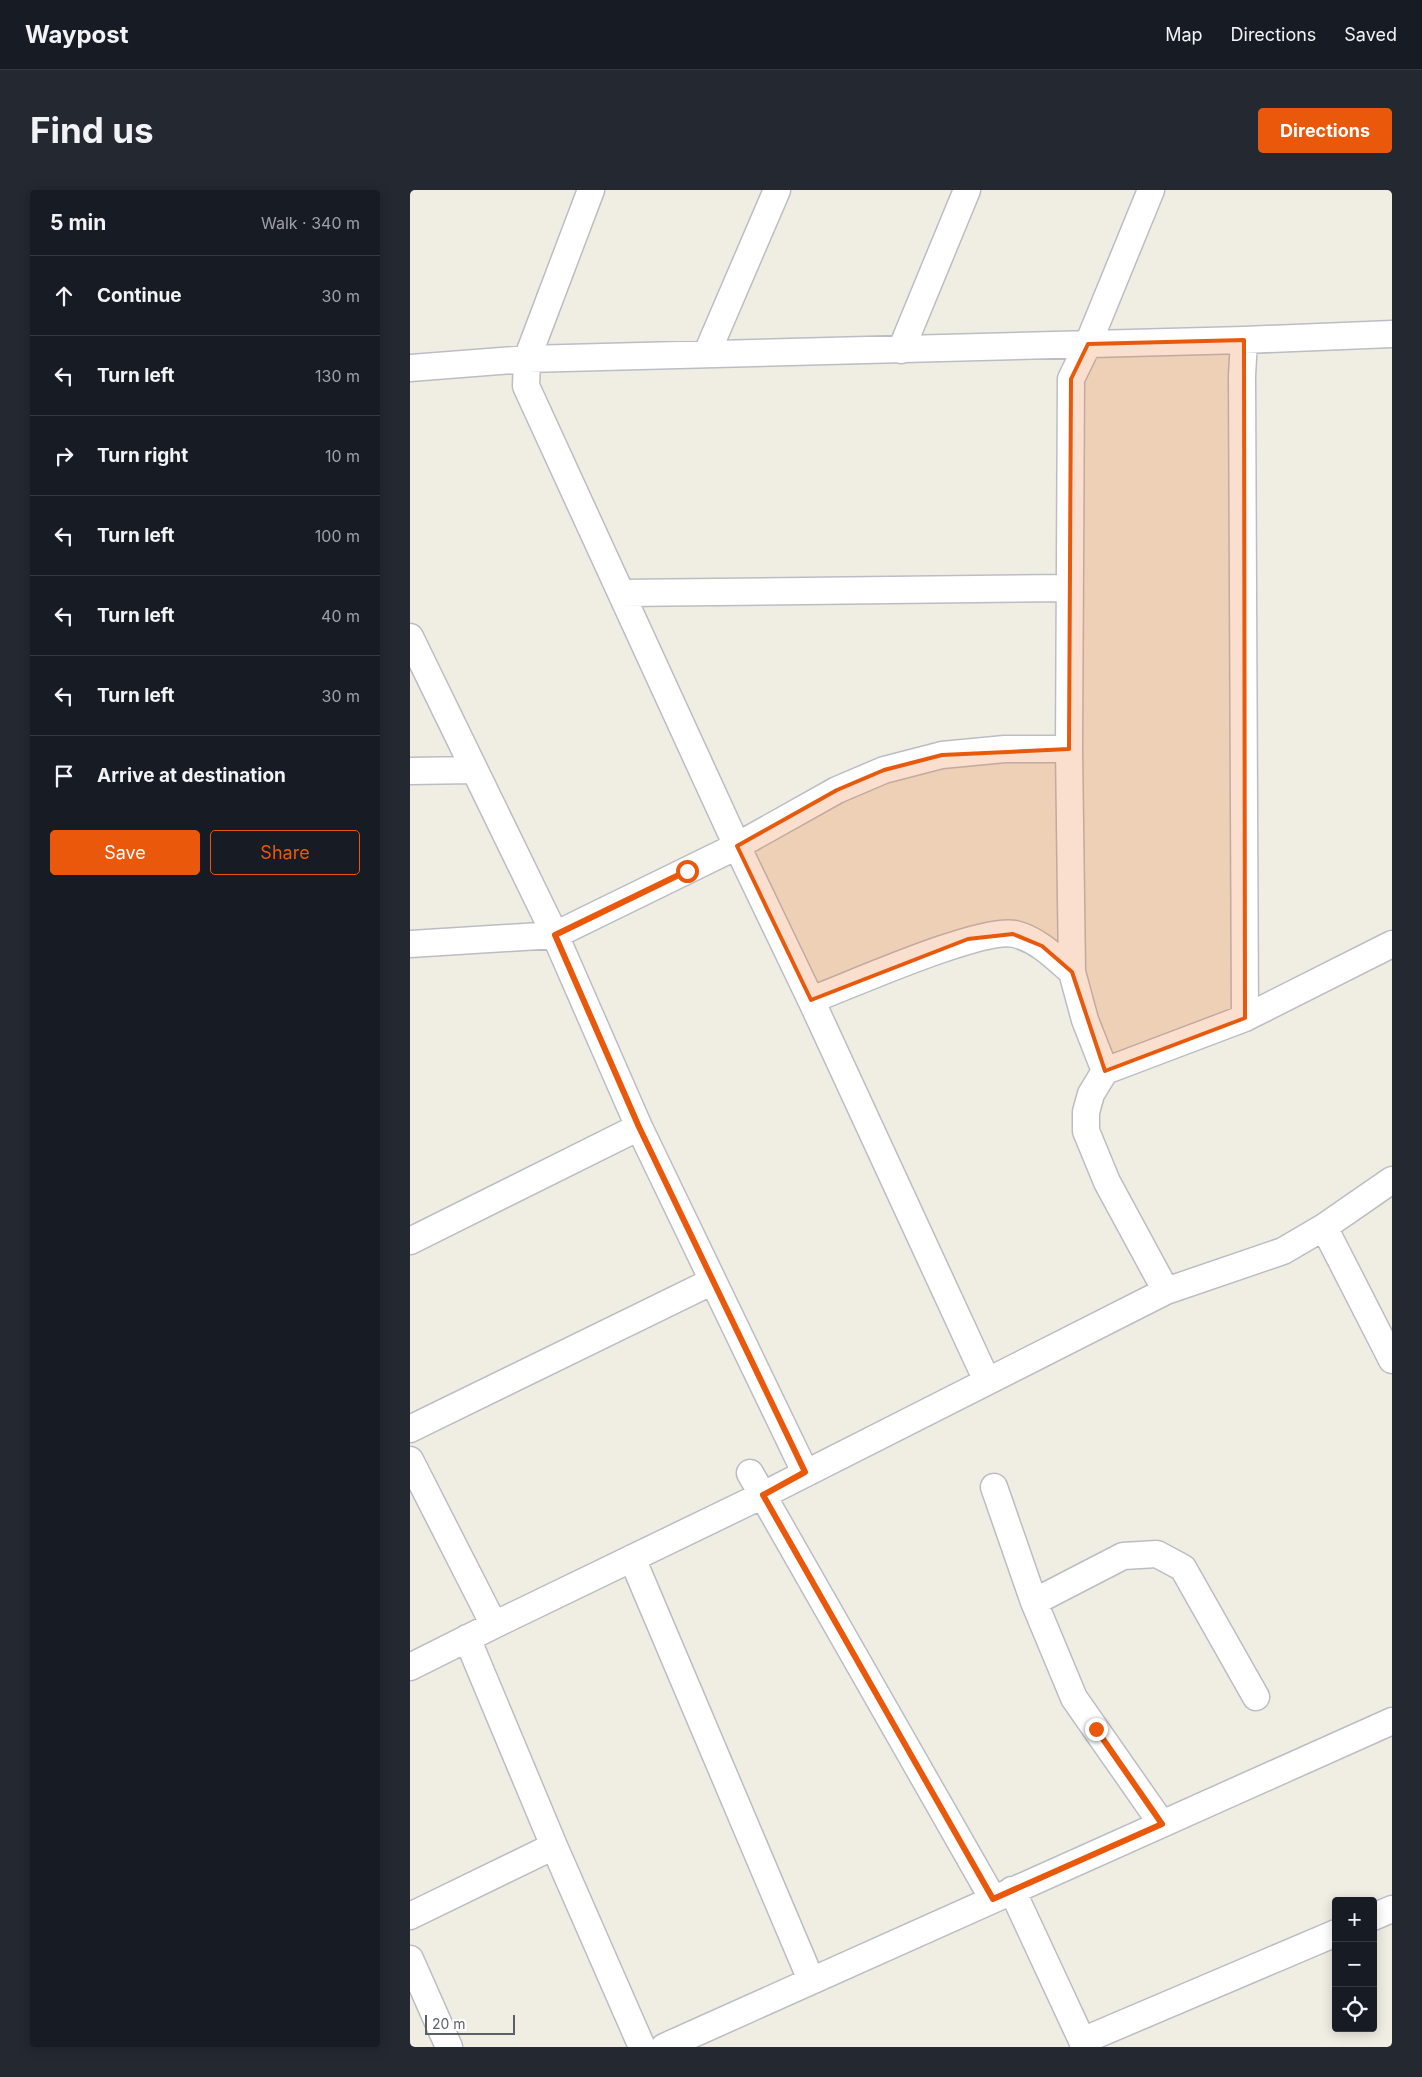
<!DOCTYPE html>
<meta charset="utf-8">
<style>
body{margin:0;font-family:Inter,sans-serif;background:#242831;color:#f1f3f6}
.controls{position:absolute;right:15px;bottom:15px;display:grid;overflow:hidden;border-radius:5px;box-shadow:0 2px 12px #0003}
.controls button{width:45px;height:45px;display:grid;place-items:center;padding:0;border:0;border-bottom:1px solid #363941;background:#171b24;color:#f1f3f6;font:25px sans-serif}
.scale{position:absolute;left:15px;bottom:12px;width:90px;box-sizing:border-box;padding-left:5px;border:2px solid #5b5f66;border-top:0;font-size:14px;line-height:18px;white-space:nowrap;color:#5b5f66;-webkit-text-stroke:4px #fff;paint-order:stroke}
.stop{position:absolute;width:15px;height:15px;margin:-11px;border:4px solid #ea580c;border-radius:50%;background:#fff}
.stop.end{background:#ea580c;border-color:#fff;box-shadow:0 1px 5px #0008}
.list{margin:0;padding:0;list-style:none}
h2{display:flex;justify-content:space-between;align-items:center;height:65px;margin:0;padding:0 20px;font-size:21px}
h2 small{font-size:16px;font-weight:400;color:#9ea1a6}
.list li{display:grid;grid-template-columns:32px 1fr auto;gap:15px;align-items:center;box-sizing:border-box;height:80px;padding:0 20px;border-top:1px solid #363941}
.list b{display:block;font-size:19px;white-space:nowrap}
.list em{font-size:16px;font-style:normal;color:#9ea1a6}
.actions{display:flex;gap:10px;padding:15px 20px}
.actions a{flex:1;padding:11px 0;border:1px solid #ea580c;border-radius:5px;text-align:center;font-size:18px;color:#ea580c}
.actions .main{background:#ea580c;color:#fff}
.icon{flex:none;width:28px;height:28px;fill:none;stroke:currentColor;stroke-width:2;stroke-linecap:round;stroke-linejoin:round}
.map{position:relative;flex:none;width:982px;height:1857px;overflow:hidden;border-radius:5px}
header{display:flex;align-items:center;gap:30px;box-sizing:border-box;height:70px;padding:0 25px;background:#171b24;border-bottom:1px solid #363941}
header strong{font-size:24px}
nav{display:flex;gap:28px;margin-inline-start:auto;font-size:18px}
.intro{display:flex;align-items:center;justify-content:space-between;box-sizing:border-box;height:120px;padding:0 30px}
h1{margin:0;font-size:35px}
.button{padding:12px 22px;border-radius:5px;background:#ea580c;color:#fff;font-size:18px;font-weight:700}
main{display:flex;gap:30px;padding:0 30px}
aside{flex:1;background:#171b24;border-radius:5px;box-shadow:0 2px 12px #0003}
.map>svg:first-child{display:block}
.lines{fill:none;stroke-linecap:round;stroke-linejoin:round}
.minor-casing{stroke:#bbbdc4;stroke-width:29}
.minor{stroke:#fff;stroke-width:26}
.route{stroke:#ea580c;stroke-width:6}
.marked{fill:#e8590c;fill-opacity:0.2;stroke:#e8590c;stroke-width:4;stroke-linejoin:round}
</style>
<header>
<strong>Waypost</strong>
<nav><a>Map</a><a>Directions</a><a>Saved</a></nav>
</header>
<div class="intro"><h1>Find us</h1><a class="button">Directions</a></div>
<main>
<aside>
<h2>5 min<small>Walk · 340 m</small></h2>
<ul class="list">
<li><svg class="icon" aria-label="ahead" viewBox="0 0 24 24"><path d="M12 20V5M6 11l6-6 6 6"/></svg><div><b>Continue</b></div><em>30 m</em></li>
<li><svg class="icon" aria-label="left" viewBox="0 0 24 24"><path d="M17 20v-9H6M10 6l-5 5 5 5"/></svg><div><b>Turn left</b></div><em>130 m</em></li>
<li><svg class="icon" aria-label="right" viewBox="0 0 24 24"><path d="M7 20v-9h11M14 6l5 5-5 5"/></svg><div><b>Turn right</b></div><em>10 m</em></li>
<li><svg class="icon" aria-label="left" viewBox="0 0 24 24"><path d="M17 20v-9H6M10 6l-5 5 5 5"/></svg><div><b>Turn left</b></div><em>100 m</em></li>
<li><svg class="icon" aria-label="left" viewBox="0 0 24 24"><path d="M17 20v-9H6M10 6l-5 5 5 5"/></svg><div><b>Turn left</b></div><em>40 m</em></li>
<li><svg class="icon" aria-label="left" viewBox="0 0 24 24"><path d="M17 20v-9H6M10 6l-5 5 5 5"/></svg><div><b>Turn left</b></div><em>30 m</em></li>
<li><svg class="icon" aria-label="arrive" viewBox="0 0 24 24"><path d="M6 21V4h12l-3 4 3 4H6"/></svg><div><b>Arrive at destination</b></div></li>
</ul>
<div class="actions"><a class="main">Save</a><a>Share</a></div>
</aside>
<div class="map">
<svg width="982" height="1857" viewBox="0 0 982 1857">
<rect width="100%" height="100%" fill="#f0eee3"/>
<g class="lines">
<!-- minor casing -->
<g class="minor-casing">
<path id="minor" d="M181,0l-64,169 -1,27 211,460 74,154 176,381
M741,0l-63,154 -17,35 -2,370 3,223 13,48 20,51 -14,23 -5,18v19l21,51 59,109
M834,150l-2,36 3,642
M491,160l66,-160
M297,163l70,-163
M0,178l117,-9 717,-19 148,-6
M212,403l447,-5
M0,447l145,298 84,192 166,345
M0,581l63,-1
M0,754l145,-9 182,-89 100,-56 47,-20 58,-15 63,-6h64
M401,810c38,-14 171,-74 204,-66 23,6 39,22 57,38
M695,881l140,-53 147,-74
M914,1037l68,133
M0,1051l229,-114
M0,1239l303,-148
M0,1270l84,165
M340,1283l243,426
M584,1297l40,115 40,96 88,126
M222,1368l179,422
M624,1412l89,-46 34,-2 26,14 73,129
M57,1448l87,208 88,201
M0,1477l84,-42 269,-130 403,-204 117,-40 41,-24 68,-47
M602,1700l73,157
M0,1726l144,-70
M963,1727l19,-8
M0,1769l39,88
M672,1851l254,-108
M254,1857l728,-326"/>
</g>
<!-- minor -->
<use href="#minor" class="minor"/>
</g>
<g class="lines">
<!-- route -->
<path class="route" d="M277,681l-132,64 84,192 166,345 -42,23 230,404 169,-75 -66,-95"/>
</g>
<!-- marked area -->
<path class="marked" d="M834,150l1,678 -140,53 -33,-99 -30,-26 -29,-12 -45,5 -157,61 -74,-154 100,-56 47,-20 58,-15 127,-6 2,-370 17,-35z"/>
</svg>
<div class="controls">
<button>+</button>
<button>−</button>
<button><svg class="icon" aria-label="locate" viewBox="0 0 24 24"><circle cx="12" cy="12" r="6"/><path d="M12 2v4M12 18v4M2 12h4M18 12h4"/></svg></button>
</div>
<div class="scale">20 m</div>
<div class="stop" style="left:277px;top:681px"></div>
<div class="stop end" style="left:686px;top:1539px"></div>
</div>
</main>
